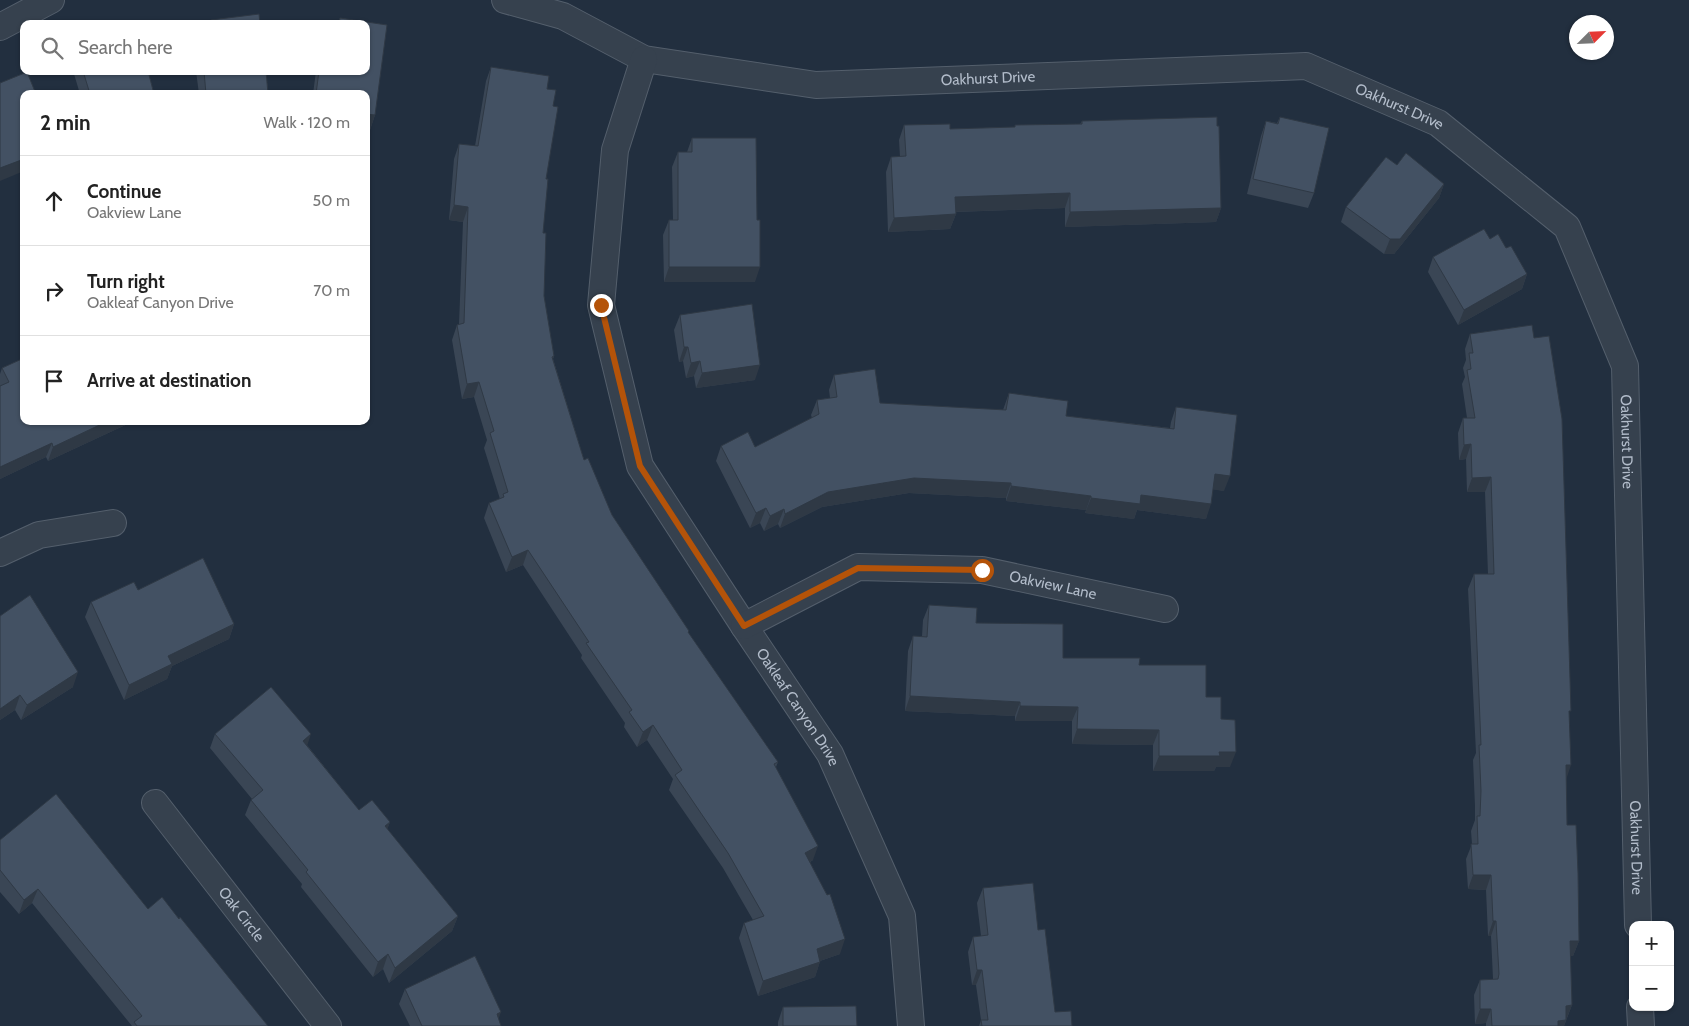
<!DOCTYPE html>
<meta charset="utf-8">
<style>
body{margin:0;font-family:Cabin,sans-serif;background:#f2f2f2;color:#222}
.controls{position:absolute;right:15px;bottom:15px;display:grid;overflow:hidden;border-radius:10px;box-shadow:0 1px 4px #0004}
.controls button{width:45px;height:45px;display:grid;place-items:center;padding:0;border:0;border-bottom:1px solid #e0e0e0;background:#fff;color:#222;font:25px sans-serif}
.compass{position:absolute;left:1569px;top:15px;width:45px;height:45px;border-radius:50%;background:#fff;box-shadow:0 1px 4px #0004;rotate:66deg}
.stop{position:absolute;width:15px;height:15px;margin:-11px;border:4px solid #b45309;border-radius:50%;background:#fff}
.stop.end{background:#b45309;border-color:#fff;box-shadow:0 1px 5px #0008}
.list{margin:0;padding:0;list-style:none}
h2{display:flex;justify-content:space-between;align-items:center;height:65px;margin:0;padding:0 20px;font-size:21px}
h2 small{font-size:16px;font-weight:400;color:#767676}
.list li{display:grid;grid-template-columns:32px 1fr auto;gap:15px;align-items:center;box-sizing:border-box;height:90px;padding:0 20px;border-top:1px solid #e0e0e0}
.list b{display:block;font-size:19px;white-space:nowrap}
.list p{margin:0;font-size:16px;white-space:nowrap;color:#767676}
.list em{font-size:16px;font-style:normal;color:#767676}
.icon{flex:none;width:28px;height:28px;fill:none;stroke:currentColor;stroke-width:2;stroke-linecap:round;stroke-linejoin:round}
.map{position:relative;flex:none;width:1689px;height:1026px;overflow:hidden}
.search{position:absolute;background:#fff;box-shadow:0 1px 4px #0004;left:20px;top:20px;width:350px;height:55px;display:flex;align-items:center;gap:12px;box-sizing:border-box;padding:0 18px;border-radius:10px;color:#767676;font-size:19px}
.panel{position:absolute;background:#fff;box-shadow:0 1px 4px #0004;left:20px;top:90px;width:350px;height:335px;border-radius:10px}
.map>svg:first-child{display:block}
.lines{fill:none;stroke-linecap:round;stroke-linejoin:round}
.minor-casing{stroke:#545f6c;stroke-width:28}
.minor{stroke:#36414e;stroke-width:26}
.wall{fill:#3a4655}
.shaded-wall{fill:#2f3945}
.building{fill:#435163;stroke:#2f3945}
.route{stroke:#b45309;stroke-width:6}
.labels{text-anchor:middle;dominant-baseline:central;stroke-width:4;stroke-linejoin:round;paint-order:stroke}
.street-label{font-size:15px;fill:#b2bcca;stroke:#1b2633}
</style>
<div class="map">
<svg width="1689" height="1026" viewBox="0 0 1689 1026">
<rect width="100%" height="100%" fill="#222f3f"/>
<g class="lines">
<!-- minor casing -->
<g class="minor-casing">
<g id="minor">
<path id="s1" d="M505,0l58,16 81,43 172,26 490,-19 132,57 129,104 58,139 13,559"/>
<path d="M0,27l51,-27"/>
<path id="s2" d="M644,59l-29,91 -14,155 39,161 104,160 86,128 72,162 9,110"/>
<path d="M0,553l39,-18 74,-12"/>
<path id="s3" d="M744,626l114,-59 124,3 183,39"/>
<path id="s4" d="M155,803l173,223"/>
<path d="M1640,1007l1,19"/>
</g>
</g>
<!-- minor -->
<use href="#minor" class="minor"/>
</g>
<!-- wall -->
<path class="wall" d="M340,18l47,7 -12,90 -5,15h-4v-36h-53l3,-23h50v-47h-28z
M491,67l56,22 6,17 -7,73 -3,54 1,63 10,60 -1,3 31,101 28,55 76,118 90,129 -2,5 37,93 -3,2 30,92 -20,7 -5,16 -57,19 -19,-58 5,-15 9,-3 -30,-52 -54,-78 4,-11 -26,-39 -10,7 -13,-20 1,-4 -44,-65 1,-3 -59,-90 -17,7 -22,-54 5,-15 11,-4 -16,-51 3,-8 -13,-43 -12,2 -10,-59 5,-15 2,-1 4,-102 -14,-2 5,-61 5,-15 16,2 11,-65z
M75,71h73l6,23h-74l-6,-20z
M196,71h70l2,23h-69z
M1280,117l34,76 -6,15 -61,-14 14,-58 5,-15 11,2z
M1082,121l139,87 -5,14 -151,5v-19l-109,4v2l-6,15 -62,3 -2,-60 5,-15h9l-1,-17 5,-15 46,4 64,-2 66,-3z
M692,138l63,144h-91l-1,-47 6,-15h4l-1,-53 6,-15h9z
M1397,165l47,19 -5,14 -45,56h-10l-43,-32 5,-15z
M1490,239l16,9 21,26 -5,15 -64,36 -30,-53 5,-15z
M680,315l75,65 -59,8 -2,-12 -8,2 -3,-17 -4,1 -5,-32z
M1470,334l99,383 -3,61 1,47 12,116 -6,15h-3l2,49 -8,21h-78v-3l-11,1 -1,-29 6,-15 13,-1 -2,-43h-3l-2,-46 -18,-1 -2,-30 6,-15 -1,-13 4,-11v-14l-2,-46 3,-7 -8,-164 6,-15h14l-3,-82h-18l-1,-33 -7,1 -1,-27 5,-15h4l-5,-34 3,-7 -2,-9 3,-8 -1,-11z
M24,358v63h110l-86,40 -2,-4 -46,22v-105l2,-6z
M834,375l46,28 123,7 6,-17 57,23 104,12 1,-6 5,-15 48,84 -11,-2 -7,30 -69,-9 -3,9 -49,-6 1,-3 -80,-9v-3l-97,-5 -87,14 -42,21 -2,-4 -14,7 -4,-8 -10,5 -34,-67 5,-15 34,1 57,-29 -1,-3 6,-15 13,-2 -1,-8z
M138,590l96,34 -5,15 -57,27 -5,13 -43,21 -39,-83 6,-15z
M929,605l134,53 76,7 67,32 15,22 9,48h-14l-2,4h-61v-26l-81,-1v-23h-57v-5l-110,-5 3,-60 5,-15h9l1,-16z
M0,616l73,71 -52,33 -6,-10 -15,10z
M215,734l92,11 52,65 31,12 -3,7 71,87 -6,15 -63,52 -6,-14 -10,8 -72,-90 1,-3 -57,-69 6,-15 1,-1 -42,-51z
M0,840l148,69 31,10 89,107h-136l-100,-123 -13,11 -19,-22z
M983,888l55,42 17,82 -76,14 2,-6 -5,-35h-4l-4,-33 5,-15 8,-1 -4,-33z
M405,989l93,30 3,7h-91l-11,-22z
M783,1007l74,19h-79v-4z"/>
<!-- shaded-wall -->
<path class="shaded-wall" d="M366,114l9,1 -5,15h-4z
M24,159v12l-24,10v-13z
M1444,184l-5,14 -45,56h-10l6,-15z
M1070,193l-5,15 -115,4 5,-15z
M454,205l14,2 -5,15 -14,-2z
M1221,208l-5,14 -151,5 5,-15z
M956,214l-6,15 -62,3 6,-14z
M669,267h91l-5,15h-91z
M1527,274l-5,15 -64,36 6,-15z
M684,347h4l-5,14 -4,1z
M700,361l-6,15 -8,2 5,-15z
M760,365l-5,15 -59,8 6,-15z
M479,382l-5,15 -12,2 5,-15z
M108,421h26l-86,40 5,-14z
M52,443l-6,14 -46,22v-12z
M1471,444l-5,15 -7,1 5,-15z
M1215,474l15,2 -6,15 -15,-2z
M1491,477l-6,15h-18l5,-14z
M914,478l97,5 -5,15 -97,-5 -87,14 -42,21 5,-14 43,-22z
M1011,486l80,10 -5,14 -80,-9z
M1141,495l70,9 -5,15 -69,-9 -3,9 -49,-6 6,-15z
M766,508l-6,15 -10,5 6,-15z
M784,509l-6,15 -14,7 6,-15z
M528,550l-5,15 -17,7 6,-15z
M234,624l-5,15 -57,27 -5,13 -43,21 5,-15 39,-29z
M78,672l-5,15 -52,33 6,-15z
M20,695l-5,15 -15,10v-11z
M910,696l110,6 -5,14 -110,-5z
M1020,706l58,1 -6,14h-57z
M653,725l-6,15 -10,7 6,-15z
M1077,729l82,1 -6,15 -81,-1z
M311,734l-5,15 -3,-8z
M1219,752h17l-6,15h-14l-2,4h-61l6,-15z
M1566,765h5l-5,15z
M390,822l-5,14v-10z
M818,846l-5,14 -14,8 6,-15z
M1473,875h18l-5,15 -18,-1z
M38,889l-6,14 -13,11 5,-14z
M458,916l-6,15 -63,52 6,-15z
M1493,921h3l-5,15h-3z
M845,939l-5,15 -29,10 6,-15z
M1570,941h9l-6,15h-9z
M388,954l-5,15 -10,8 5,-15z
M820,962l-5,15 -57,19 5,-15z
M977,970h5l-6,15h-4z
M1572,1005l-6,15v-14z
M1480,1009h11l-5,14 -11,1z
M501,1012l-5,14 1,-12z
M1566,1020l-2,6h-8l2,-5z"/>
<!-- building -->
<path class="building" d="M259,14l1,10h-49v-4z
M340,18l47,7 -12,90 -9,-1v-20h-50l3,-23h47v-47h-27z
M491,67l58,9 -2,13 9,1 -3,16 5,1 -12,72h2l-5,54h3l-2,63 10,60 -2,1 32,103 4,-2 24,57 77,116 -1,1 90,130 -4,2 44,82 -13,7 22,42 3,-1 15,45 -28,10 3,13 -57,19 -19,-58 20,-7 -36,-63 -53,-78 7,-5 -29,-45 -10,7 -14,-20 3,-2 -46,-67 3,-1 -61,-92 -16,7 -23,-54 15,-6 -1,-3 5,-2 -18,-59 4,-2 -15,-49 -12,2 -10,-59 7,-2 4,-116 -14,-2 5,-61 19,2z
M83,71h65l6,23h-64z
M204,71h62l2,23h-62z
M27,72l9,22h-12v65l-24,9v-85z
M1217,117v9h2l2,82 -151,4v-19l-115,4 1,17 -62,4 -3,-61 15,-1 -2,-31 46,-1v5l65,-2v-2l67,-1v-3z
M1280,117l49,11 -15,65 -61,-14 13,-58 12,3z
M692,138h64l1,82h3v47h-91v-47h9v-68h14z
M1406,153l38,31 -44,55h-10l-44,-32 40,-50 11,8z
M1484,229l6,10 8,-5 8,14 5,-2 16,28 -63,36 -31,-53z
M752,304l8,61 -58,8 -2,-12 -9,2 -3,-16h-4l-4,-32z
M1532,325l2,13 15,-2 13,83 9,292h-2l2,54h-5l1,60h9l2,48 1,68h-9l2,64 -6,1v14l-8,1v5h-66l-1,-17h-11v-29l18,-1 1,-5 -3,-53h-3l-2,-46h-18l-2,-31h7l-1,-28h3l1,-25 -2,-46h2l-7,-171h20l-3,-97 -19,1 -1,-34 -7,1 -1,-27h12l-8,-48 4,-1 -2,-16h4l-3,-19z
M24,358v63h84l-55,26 -1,-4 -52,24v-81l9,-4 -7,-14z
M875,369l5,34 126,7 3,-17 59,8 -2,15 108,13 2,-22 61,8 -7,61 -15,-2 -4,30 -70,-9 -1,9 -49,-6v-2l-80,-10v-3l-97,-5 -86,14 -43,22 -1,-5 -14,7 -4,-8 -10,5 -35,-67 27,-14 7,15 64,-33 -2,-14 20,-3 -3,-22z
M203,558l31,66 -66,32 4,8 -43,21 -38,-83 43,-20 4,8z
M30,595l48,77 -51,33 -7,-10 -20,14v-93z
M929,605l48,3 -1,15 87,1v34h77l-1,7h67v32h15v22l14,1 1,32h-17l1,4h-61v-26l-82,-1 1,-22 -58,-1v-4l-110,-6 3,-60 14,1z
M271,687l40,47 -8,7 56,69 13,-10 18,22 -5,4 73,90 -63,52 -7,-14 -10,8 -72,-90 2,-2 -57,-70 12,-10 -48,-56z
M56,794l92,115 14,-12 17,22 1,-2 88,109h-131l-3,-4 8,-6 -104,-127 -14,11 -24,-30v-30z
M1033,883l5,47 7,-1 10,83 16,-1 1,15h-90l-1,-6h7l-6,-50h-5l-4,-33 15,-2 -5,-47z
M475,956l26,56 -4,2 4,12h-79l-17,-37z
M856,1006l1,20h-74v-19z"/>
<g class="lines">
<!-- route -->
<path class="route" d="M601,305l39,161 104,160 114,-58 124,2"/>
</g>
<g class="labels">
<!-- street labels -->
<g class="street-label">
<text stroke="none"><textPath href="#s1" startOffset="498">Oakhurst Drive</textPath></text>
<text stroke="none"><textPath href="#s1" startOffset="918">Oakhurst Drive</textPath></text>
<text stroke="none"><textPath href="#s1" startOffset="1352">Oakhurst Drive</textPath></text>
<text stroke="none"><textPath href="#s3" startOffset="325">Oakview Lane</textPath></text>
<text stroke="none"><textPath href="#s2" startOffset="705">Oakleaf Canyon Drive</textPath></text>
<text stroke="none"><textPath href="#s1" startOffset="1758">Oakhurst Drive</textPath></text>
<text stroke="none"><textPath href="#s4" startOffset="141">Oak Circle</textPath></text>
</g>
</g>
</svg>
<div class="controls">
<button>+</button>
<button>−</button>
</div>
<svg class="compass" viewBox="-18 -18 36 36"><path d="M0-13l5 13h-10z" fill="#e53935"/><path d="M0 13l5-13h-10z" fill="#767676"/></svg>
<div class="stop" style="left:982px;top:570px"></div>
<div class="stop end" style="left:601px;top:305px"></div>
<div class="search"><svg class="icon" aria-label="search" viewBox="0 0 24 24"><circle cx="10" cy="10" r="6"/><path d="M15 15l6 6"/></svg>Search here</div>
<section class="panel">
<h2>2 min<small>Walk · 120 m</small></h2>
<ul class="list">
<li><svg class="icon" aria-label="ahead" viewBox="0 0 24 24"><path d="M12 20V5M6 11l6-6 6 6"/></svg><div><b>Continue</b><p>Oakview Lane</p></div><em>50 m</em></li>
<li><svg class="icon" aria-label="right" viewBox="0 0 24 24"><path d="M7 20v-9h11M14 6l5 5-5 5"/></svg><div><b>Turn right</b><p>Oakleaf Canyon Drive</p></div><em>70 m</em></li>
<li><svg class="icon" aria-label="arrive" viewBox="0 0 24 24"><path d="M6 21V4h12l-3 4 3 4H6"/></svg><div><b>Arrive at destination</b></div></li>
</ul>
</section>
</div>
